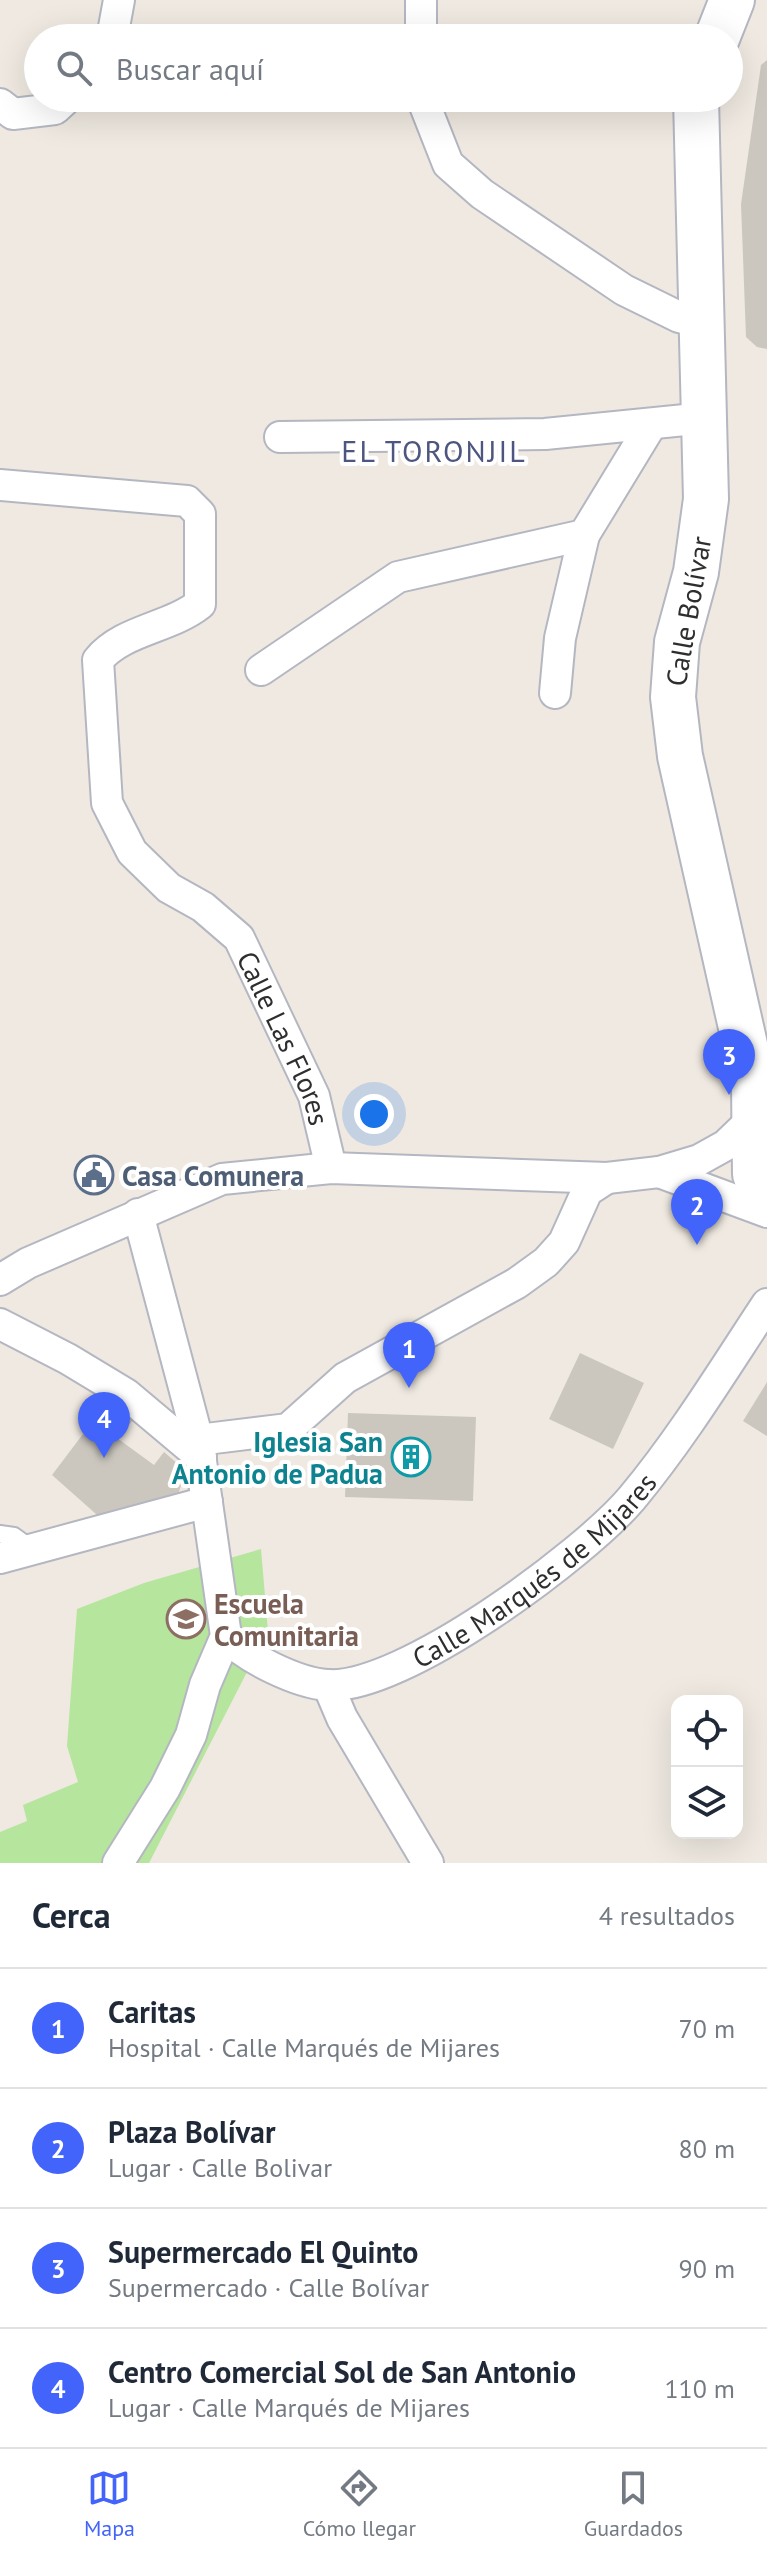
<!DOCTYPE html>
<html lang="es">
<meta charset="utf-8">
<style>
body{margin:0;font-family:"PT Sans",sans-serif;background:#f6f6f7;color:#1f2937}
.controls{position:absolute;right:24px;bottom:24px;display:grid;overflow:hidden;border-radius:16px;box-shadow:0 8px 32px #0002}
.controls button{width:72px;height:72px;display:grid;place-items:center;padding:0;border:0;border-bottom:2px solid #e0e1e3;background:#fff;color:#1f2937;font:40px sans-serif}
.you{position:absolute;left:374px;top:1114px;width:28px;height:28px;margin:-20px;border:6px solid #fff;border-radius:50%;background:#1a73e8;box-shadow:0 0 0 12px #1a73e833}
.badge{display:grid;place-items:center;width:52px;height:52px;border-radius:50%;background:#4264fb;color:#fff;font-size:26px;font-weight:700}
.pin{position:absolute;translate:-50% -66px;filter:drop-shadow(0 2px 4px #0008)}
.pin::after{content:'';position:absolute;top:42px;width:28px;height:24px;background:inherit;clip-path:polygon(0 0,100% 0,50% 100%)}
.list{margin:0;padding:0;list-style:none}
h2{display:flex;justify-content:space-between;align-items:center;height:104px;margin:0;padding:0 32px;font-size:34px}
h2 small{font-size:26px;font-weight:400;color:#747a83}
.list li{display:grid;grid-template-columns:52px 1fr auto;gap:24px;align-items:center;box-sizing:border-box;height:120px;padding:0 32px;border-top:2px solid #e0e1e3}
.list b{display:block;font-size:30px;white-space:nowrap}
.list p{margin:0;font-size:26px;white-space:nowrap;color:#747a83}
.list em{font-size:26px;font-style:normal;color:#747a83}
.icon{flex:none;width:44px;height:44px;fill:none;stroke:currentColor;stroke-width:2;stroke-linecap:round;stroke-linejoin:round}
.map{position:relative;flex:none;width:767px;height:1863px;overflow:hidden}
.search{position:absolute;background:#fff;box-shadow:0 8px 32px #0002;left:24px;right:24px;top:24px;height:88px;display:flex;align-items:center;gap:20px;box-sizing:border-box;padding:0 28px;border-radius:44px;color:#747a83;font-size:30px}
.sheet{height:584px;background:#fff}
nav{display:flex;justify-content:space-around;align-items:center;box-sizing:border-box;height:112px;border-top:2px solid #e0e1e3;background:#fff;font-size:22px;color:#747a83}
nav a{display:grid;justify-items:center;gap:4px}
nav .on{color:#4264fb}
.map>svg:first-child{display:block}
.green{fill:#b6e59e}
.building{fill:#cbc7bf}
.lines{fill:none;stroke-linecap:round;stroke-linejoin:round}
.lane-casing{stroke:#b4b7c1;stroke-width:20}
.street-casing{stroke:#b4b7c1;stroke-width:34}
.secondary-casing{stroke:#b4b7c1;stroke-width:48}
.lane{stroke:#fff;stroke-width:16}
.street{stroke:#fff;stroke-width:30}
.secondary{stroke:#fff;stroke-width:44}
.labels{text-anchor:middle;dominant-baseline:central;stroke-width:8;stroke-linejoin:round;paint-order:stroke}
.street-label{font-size:28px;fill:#2e2e2e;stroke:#fff}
.service-label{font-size:28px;font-weight:bold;fill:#4e5e75;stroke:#fff;text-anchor:start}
.culture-label{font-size:28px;font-weight:bold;fill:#0d838f;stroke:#fff;text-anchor:end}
.education-label{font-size:28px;font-weight:bold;fill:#785e54;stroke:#fff;text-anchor:start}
.neighbourhood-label{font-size:30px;letter-spacing:2px;fill:#4d5680;stroke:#fff}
</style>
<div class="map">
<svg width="767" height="1863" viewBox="0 0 767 1863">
<rect width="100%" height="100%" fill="#efe9e1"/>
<!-- green -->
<path class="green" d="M261,1549l7,82 -119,232h-149v-31l27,-11 -4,-16 55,-23 -11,-36 10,-137 67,-26z"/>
<!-- building -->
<path class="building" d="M767,60v289l-10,-2 -11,-10 -5,-133 20,-139z
M580,1353l64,30 -31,66 -64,-30z
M767,1382v54l-24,-15z
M108,1401l24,20 -15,17 37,27 10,-13 14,12 4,18 -4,13 -73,27 -53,-47z
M348,1413l128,4 -3,84 -128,-4z"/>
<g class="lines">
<!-- lane casing -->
<g class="lane-casing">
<path id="lane" d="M0,1534l14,2 18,13"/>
</g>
<!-- street casing -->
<g class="street-casing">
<g id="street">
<path d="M112,38l7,-38"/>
<path d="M421,38v-38"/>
<path d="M422,98l26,66 34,30 142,96 55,27 24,6"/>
<path d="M0,104l13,10 42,-5 12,-11"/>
<path d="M280,437l265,-3 160,-16"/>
<path id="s1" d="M0,485l187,16 13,13v90c-30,24 -78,26 -102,56l9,143 25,49 37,36 34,19 36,31 75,158 17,72"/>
<path d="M261,670l137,-93 186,-42 67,-110"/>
<path d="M555,693l5,-55 24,-103"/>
<path d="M659,1172l108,40"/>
<path d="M0,1280l28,-17 194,-84 109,-11 276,10 52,-6 40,-12 27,-15 29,-28"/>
<path d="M0,1324l68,35 58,35 75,63"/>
<path d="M198,1440l90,-11 57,-51 172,-95 29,-21 18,-20 23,-51 20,-13"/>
<path d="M0,1558l207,-56"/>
<path id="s2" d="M226,1636c19,22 72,47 101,49 74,6 258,-131 305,-187 50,-60 92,-129 135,-194"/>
<path d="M328,1685l14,33 86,145"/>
<path d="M118,1863l47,-75 26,-53 14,-50 21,-49 -28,-196 -60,-226"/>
</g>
</g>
<!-- secondary casing -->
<g class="secondary-casing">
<path id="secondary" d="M717,38l15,-38
M696,98l10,401 -10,73 -19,70 -4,55 7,59 74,329 1,89 12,27"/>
</g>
<!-- lane -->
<use href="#lane" class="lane"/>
<!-- street -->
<use href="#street" class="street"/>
<!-- secondary -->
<use href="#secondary" class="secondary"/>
</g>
<!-- icons -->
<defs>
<g id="civic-ring" transform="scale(2)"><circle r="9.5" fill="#fff" stroke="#5c6f8a" stroke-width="1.5"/><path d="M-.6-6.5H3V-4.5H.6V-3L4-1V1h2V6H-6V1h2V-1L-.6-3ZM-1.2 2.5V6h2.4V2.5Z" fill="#5c6f8a"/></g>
<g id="building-ring" transform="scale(2)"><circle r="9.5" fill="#fff" stroke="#0f9aa8" stroke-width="1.5"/><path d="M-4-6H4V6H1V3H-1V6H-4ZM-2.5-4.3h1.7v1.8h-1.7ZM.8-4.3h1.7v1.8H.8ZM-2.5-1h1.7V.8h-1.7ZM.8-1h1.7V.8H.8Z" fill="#0f9aa8"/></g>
<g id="school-ring" transform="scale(2)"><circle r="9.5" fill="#fff" stroke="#8d6e63" stroke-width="1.5"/><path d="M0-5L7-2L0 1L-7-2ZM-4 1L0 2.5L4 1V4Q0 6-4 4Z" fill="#8d6e63"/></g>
</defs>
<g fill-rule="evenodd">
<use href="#civic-ring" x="94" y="1175"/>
<use href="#building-ring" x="411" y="1457"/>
<use href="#school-ring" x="186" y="1619"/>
</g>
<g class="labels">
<!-- street labels -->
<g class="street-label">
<text transform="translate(688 611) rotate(-80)">Calle Bolívar</text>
<text stroke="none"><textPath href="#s1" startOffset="860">Calle Las Flores</textPath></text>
<text stroke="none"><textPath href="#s2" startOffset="356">Calle Marqués de Mijares</textPath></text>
</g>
<!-- service labels -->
<g class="service-label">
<text x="122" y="1175">Casa Comunera</text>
</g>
<!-- culture labels -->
<g class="culture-label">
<text x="383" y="1441">Iglesia San<tspan x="383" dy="32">Antonio de Padua</tspan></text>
</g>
<!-- education labels -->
<g class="education-label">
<text x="214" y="1603">Escuela<tspan x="214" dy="32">Comunitaria</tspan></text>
</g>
<!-- neighbourhood labels -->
<g class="neighbourhood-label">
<text x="434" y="450">EL TORONJIL</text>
</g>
</g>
</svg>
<div class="controls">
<button><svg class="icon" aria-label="locate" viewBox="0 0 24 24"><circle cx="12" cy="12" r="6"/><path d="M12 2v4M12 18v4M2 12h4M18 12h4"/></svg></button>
<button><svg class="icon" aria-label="layers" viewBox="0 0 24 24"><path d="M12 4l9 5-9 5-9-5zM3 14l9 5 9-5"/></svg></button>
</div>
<div class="you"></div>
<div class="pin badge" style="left:409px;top:1388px">1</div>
<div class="pin badge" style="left:697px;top:1245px">2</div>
<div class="pin badge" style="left:729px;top:1095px">3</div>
<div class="pin badge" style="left:104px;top:1458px">4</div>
<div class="search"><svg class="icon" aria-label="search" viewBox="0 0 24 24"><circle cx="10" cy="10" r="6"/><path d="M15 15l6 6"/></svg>Buscar aquí</div>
</div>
<section class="sheet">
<h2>Cerca<small>4 resultados</small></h2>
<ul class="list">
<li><span class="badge">1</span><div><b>Caritas</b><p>Hospital · Calle Marqués de Mijares</p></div><em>70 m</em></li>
<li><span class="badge">2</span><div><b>Plaza Bolívar</b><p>Lugar · Calle Bolivar</p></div><em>80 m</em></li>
<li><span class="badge">3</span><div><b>Supermercado El Quinto</b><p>Supermercado · Calle Bolívar</p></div><em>90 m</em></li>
<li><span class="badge">4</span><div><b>Centro Comercial Sol de San Antonio</b><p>Lugar · Calle Marqués de Mijares</p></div><em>110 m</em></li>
</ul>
</section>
<nav>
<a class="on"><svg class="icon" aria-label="map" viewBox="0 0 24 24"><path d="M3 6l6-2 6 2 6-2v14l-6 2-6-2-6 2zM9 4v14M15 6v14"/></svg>Mapa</a>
<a><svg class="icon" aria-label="directions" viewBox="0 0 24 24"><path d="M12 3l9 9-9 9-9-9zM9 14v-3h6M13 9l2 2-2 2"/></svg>Cómo llegar</a>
<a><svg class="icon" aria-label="saved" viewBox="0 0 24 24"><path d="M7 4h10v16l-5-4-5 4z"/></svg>Guardados</a>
</nav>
